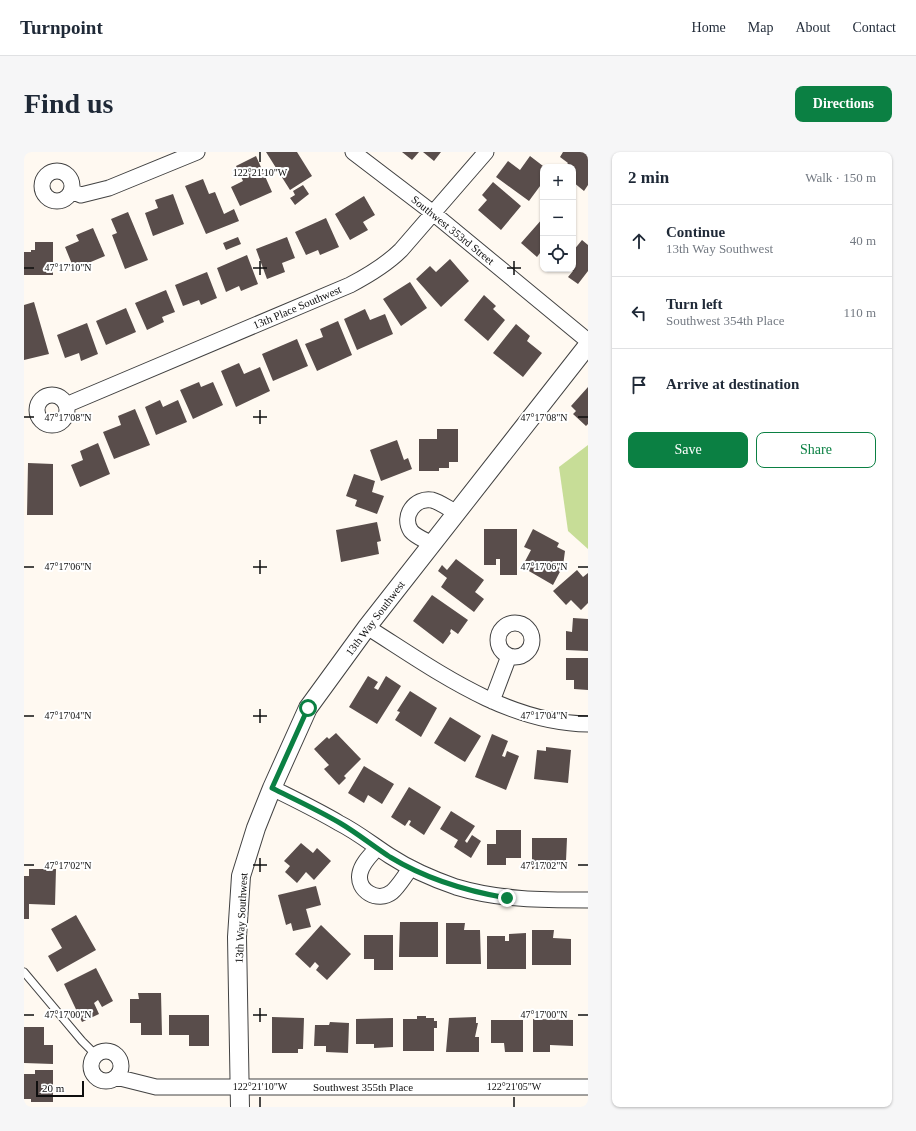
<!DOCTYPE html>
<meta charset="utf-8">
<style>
body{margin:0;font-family:Georgia,serif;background:#f6f6f7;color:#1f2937}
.controls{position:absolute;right:12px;top:12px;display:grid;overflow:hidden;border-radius:8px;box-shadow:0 1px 3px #0004}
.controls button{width:36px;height:36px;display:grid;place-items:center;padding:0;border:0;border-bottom:1px solid #e0e1e3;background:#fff;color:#1f2937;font:20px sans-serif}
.scale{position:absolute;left:12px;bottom:10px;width:48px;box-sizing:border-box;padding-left:4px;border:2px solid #0f0f0f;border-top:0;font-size:11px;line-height:14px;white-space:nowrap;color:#0f0f0f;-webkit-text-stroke:3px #fff;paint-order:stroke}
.stop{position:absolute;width:12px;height:12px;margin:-9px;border:3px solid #0b8043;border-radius:50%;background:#fff}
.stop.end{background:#0b8043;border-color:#fff;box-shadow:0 1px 4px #0008}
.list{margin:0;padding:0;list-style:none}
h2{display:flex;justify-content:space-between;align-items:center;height:52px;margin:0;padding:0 16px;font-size:17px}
h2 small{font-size:13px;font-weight:400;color:#747a83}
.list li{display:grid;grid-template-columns:26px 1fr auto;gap:12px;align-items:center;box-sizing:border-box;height:72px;padding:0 16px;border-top:1px solid #e0e1e3}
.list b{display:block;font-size:15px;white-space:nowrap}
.list p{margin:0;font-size:13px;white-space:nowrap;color:#747a83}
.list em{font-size:13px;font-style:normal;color:#747a83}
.actions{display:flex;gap:8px;padding:12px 16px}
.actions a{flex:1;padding:9px 0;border:1px solid #0b8043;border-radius:8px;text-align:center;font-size:14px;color:#0b8043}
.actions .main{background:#0b8043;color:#fff}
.icon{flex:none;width:22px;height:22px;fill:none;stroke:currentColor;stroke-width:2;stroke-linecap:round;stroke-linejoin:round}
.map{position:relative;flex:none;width:564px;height:955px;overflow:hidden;border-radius:8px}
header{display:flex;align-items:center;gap:24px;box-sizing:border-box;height:56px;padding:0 20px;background:#fff;border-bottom:1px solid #e0e1e3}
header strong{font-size:19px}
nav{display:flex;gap:22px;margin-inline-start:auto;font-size:14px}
.intro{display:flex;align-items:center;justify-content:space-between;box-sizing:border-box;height:96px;padding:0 24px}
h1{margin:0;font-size:28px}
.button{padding:10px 18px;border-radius:8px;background:#0b8043;color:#fff;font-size:14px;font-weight:700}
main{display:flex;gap:24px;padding:0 24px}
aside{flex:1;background:#fff;border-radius:8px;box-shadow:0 1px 3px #0004}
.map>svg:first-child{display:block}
.forest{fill:#c7dd97}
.building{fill:#594d4b}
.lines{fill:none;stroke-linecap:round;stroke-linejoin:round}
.service-casing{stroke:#424242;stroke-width:9}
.minor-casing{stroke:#424242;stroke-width:17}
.tertiary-casing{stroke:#424242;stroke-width:20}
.service{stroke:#fff;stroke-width:7}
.minor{stroke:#fff;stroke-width:15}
.tertiary{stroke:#fff;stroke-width:18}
.route{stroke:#0b8043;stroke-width:5}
.ticks{fill:none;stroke:#0f0f0f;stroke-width:1.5}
.labels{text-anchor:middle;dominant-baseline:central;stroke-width:4;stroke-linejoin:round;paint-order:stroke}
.street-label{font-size:11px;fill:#0f0f0f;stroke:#fff}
.ticks-label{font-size:10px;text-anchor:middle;fill:#0f0f0f;stroke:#fff;stroke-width:4;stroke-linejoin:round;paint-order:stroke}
</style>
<header>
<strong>Turnpoint</strong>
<nav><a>Home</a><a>Map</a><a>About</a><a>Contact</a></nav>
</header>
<div class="intro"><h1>Find us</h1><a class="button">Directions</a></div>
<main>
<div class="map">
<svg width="564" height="955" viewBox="0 0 564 955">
<rect width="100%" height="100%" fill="#fff9f1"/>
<!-- forest -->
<path class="forest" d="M564,293v104l-20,-18 -9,-64z"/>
<!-- building -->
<path class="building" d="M242,0h31l15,24 -22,14z
M378,0h17l-7,8z
M399,0h18l-7,9z
M539,0h25v33l-4,6 -11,-9v-15h-8l3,-4 -8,-6z
M232,4l16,36 -32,14 -9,-19 12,-6 -7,-15z
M506,4l13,10v16l-14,19 -33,-24 12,-16 12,9z
M179,27l6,15 6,-2 9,22 10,-5 5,12 -33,13 -21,-48z
M469,30l28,24 -20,24 -23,-20 9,-10 -5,-5z
M279,33l6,9 -14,11 -5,-7 5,-3 -2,-4z
M149,42l11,30 -31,12 -8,-23 13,-5 -3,-8z
M340,44l11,19 -12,7 5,8 -18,10 -15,-26z
M104,60l20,48 -23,9 -13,-34 5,-2 -6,-14z
M302,66l13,29 -19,8 -2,-5 -12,5 -11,-23z
M519,66v31l-6,8 -16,-14z
M69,76l12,28 -31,13 -9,-22 14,-6 -3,-6z
M214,85l3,7 -15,6 -3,-7z
M263,85l8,21 -13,5 3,9 -18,7 -11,-30z
M558,88l6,5v26l-10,13 -10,-7 5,-6 -2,-2h2v-18z
M11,90h18v33h-29v-23h7v-2h4z
M223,103l11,29 -17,7 -2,-5 -13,6 -9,-24z
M426,107l19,22 -28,26 -25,-28 14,-13 6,6z
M183,120l10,26 -16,7 -2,-5 -16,6 -8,-21z
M386,130l17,26 -26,18 -18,-27z
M142,138l9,22 -13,5 2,5 -17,8 -12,-27z
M460,143l12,11 -3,3 12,11 -17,21 -24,-21z
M10,150l15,52 -25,6v-55z
M102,156l10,24 -30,13 -10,-24z
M341,157l5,11 15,-6 8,20 -36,16 -13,-31z
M314,169l14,34 -35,16 -12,-27 18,-7 -3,-8z
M63,171l11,31 -17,7 -2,-8 -14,5 -8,-23z
M492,172l14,12 -3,5 15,12 -19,24 -30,-24z
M273,187l11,27 -35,15 -11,-27z
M215,211l5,11 16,-7 10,24 -34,16 -15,-36z
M175,230l2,5 12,-5 10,23 -30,14 -13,-29z
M564,235v37l-2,2 -13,-12 3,-3 -5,-5z
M136,248l3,7 15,-7 9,22 -31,13 -11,-28z
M111,257l15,36 -36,14 -11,-27 18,-7 -3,-9z
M413,277h21v33h-9v6h-10v3h-20v-32h18z
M373,288l7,20 4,-2 4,11 -31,12 -11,-31z
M74,291l12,31 -30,13 -9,-22 12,-5 -3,-9z
M4,311l25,1v51h-26z
M330,322l21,7 -3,11 12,4 -7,18 -22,-8 2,-6 -11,-4z
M353,370l4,19 -4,1 2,12 -38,8 -5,-32z
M460,377h33v46h-17v-16h-4v6h-12z
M509,377l26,14 -2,4 8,4 -2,15 -10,19 -31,-18 9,-17 -7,-3z
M432,407l28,21 -9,12 9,7 -10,13 -33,-25 6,-9 -9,-7 4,-6 5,5z
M553,418l6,7 5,-4v30l-7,7 -10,-10 -5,5 -13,-14z
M408,443l36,25 -10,14 -7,-5 -1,3 1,1 -8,11 -30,-23z
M549,466l15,1v32l-22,-1v-19l6,1z
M542,506h22v32l-14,-1v-9h-8z
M344,524l10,6 -4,6 4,2 8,-14 15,10 -24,38 -28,-17z
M386,539l27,17 -16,29 -26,-17 5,-8 -3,-1z
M426,565l31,19 -16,26 -31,-19z
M312,581l25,26 -17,17 2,2 -7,7 -15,-16 5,-4 -15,-16 13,-12 2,2z
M468,582l16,7 -6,15 3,1 2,-6 12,5 -13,34 -31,-13z
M522,595l25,3 -3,33 -34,-4 3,-29 9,1z
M340,614l30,18 -12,20 -14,-9 -4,8 -16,-10z
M385,635l32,20 -17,28 -15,-10 2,-4 -2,-1 -4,6 -14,-9z
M427,659l24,15 -10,15 2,2 5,-8 9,6 -10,17 -17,-11 4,-7 -18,-11z
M472,678h25v28h-15v7h-19v-21h9z
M508,686h35l-1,23h-14v8h-20z
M277,691l12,10 4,-5 14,13 -17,19 -8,-8 -9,11 -12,-11 5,-6 -6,-5z
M5,717h27l-1,36 -26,-1v15h-5v-43h5z
M292,734l5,19 -15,4 5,18 -18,4 -2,-8 -5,2 -8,-30z
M52,763l20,35 -39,22 -9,-16 14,-8 -11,-19z
M376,770h38v35h-39z
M422,771h19l-1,7h16l1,34h-35z
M297,773l30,29 -24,26 -11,-10 3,-4 -4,-4 -5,6 -15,-14z
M508,778h22l-1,8 18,1v26h-39z
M502,781v36h-39v-33h18v5h4v-7z
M340,783h29v35h-19v-11h-10z
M72,816l17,33 -11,6 -4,-7 -4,3 5,11 -17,8 -18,-38z
M114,841h23l1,42h-21v-12h-11v-24h9z
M145,863h40v31h-20v-11h-20z
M393,864h9v2h8v3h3v7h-3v23h-31v-32h14z
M248,865l32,1 -1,31h-5v4h-26z
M452,865v6h2l-3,14h4v15h-33l3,-34z
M369,866v29l-19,1v-4h-18v-25z
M509,867l40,1v26l-23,-1v7h-17z
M467,868h32v32h-18l-1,-9h-13z
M306,870l19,1 -1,30 -22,-1v-6h-12l1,-21h14z
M0,875h20v18h9v19l-29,-1z
M11,918h18v32h-22v-3h-7v-25h11z"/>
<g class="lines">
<!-- service casing -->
<g class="service-casing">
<path id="service" d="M0,820l58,69 13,13"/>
</g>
<!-- minor casing -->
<g class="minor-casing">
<path id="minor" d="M329,0l80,61 155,128
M18 34a15 15 0 1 1 30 0a15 15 0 1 1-30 0Z
M47,39l10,4 28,-7 88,-36
M13 258a15 15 0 1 1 30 0a15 15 0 1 1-30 0Z
M42,253l284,-120c19,-10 36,-20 51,-35l85,-98
M408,392c-7,-4 -16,-7 -21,-13 -10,-15 4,-34 21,-31 8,2 17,9 25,13
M474 488a17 17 0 1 1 34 0a17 17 0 1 1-34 0Z
M343,475c67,42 138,96 221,97
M468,549l17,-45
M248,636c22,11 45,22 67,35 18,9 34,22 51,33 20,13 43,23 66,31 43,13 87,13 132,13
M353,696c-6,7 -15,15 -17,25 -4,18 18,30 32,19 7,-6 13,-17 19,-24
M67 914a15 15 0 1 1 30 0a15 15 0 1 1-30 0Z
M92,925l40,10h432"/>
</g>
<!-- tertiary casing -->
<g class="tertiary-casing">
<path id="tertiary" d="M216,955l-3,-170 4,-61 15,-48 16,-40 36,-80 59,-81 221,-282"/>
</g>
<!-- service -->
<use href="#service" class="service"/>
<!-- minor -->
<use href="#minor" class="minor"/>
<!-- tertiary -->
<use href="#tertiary" class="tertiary"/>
</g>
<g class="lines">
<!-- route -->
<path class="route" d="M284,556l-36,80c22,11 46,22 68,35 17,10 33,23 50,34 36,22 76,34 117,41"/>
</g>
<!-- ticks -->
<path class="ticks" d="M236,0v10M236,109v14M490,109v14M0,116h10M229,116h14M483,116h14M236,258v14M0,265h10M229,265h14M554,265h10M236,408v14M0,415h10M229,415h14M554,415h10M236,557v14M0,564h10M229,564h14M554,564h10M236,706v14M0,713h10M229,713h14M554,713h10M236,856v14M0,863h10M229,863h14M554,863h10M236,945v10M490,945v10"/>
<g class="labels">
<!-- street labels -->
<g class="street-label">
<text transform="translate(429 78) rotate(39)">Southwest 353rd Street</text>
<text transform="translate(273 155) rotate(-23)">13th Place Southwest</text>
<text transform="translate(351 466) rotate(-53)">13th Way Southwest</text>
<text transform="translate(217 766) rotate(-87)">13th Way Southwest</text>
<text x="339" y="935">Southwest 355th Place</text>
</g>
</g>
<g class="ticks-label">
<text x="236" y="24">122°21'10"W</text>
<text x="44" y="119">47°17'10"N</text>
<text x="44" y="269">47°17'08"N</text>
<text x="520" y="269">47°17'08"N</text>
<text x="44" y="418">47°17'06"N</text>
<text x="520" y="418">47°17'06"N</text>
<text x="44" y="567">47°17'04"N</text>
<text x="520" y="567">47°17'04"N</text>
<text x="44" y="717">47°17'02"N</text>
<text x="520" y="717">47°17'02"N</text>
<text x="44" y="866">47°17'00"N</text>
<text x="520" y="866">47°17'00"N</text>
<text x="236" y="938">122°21'10"W</text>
<text x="490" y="938">122°21'05"W</text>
</g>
</svg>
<div class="controls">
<button>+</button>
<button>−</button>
<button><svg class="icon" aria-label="locate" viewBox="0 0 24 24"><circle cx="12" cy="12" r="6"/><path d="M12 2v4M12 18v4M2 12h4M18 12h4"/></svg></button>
</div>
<div class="scale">20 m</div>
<div class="stop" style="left:284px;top:556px"></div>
<div class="stop end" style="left:483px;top:746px"></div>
</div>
<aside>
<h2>2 min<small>Walk · 150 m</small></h2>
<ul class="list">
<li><svg class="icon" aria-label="ahead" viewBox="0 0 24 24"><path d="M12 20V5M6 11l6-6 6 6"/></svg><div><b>Continue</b><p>13th Way Southwest</p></div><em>40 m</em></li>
<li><svg class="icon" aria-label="left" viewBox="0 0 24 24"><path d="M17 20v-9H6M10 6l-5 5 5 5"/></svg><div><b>Turn left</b><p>Southwest 354th Place</p></div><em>110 m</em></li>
<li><svg class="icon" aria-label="arrive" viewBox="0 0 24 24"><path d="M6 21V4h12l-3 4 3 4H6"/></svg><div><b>Arrive at destination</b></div></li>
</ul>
<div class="actions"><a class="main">Save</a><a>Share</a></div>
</aside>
</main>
